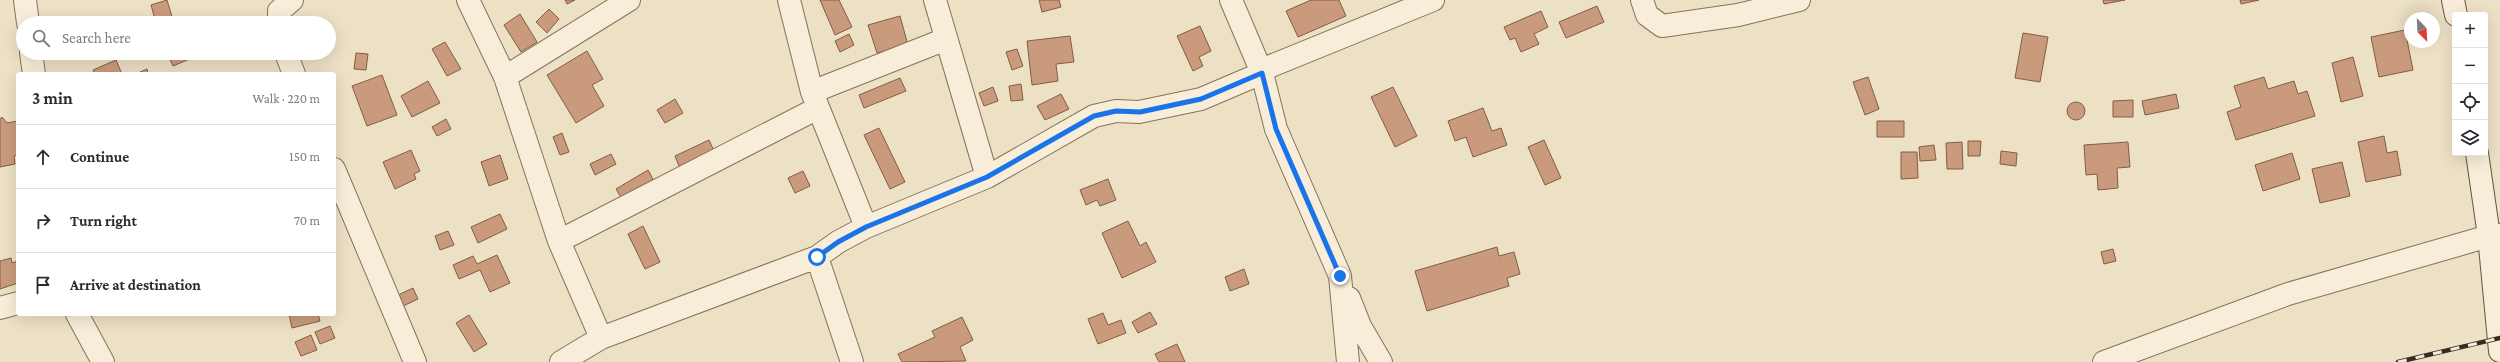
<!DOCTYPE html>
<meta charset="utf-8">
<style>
body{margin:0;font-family:"Crimson Pro",serif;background:#f7f7f7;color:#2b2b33}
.controls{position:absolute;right:12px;top:12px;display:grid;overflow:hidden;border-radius:4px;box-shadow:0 4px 16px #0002}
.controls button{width:36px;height:36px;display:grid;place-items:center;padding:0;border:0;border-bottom:1px solid #e1e1e2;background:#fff;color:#2b2b33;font:20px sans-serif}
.compass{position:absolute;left:2404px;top:12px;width:36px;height:36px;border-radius:50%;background:#fff;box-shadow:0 4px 16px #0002;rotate:156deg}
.stop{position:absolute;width:12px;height:12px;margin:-9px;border:3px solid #1a73e8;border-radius:50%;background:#fff}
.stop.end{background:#1a73e8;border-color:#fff;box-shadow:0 1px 4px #0008}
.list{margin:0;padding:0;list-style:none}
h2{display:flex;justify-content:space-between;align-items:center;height:52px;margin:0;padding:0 16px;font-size:17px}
h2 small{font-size:13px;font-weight:400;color:#7c7c81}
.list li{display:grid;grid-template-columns:26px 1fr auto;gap:12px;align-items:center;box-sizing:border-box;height:64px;padding:0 16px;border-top:1px solid #e1e1e2}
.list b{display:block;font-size:15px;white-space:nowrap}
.list em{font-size:13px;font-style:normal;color:#7c7c81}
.icon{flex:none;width:22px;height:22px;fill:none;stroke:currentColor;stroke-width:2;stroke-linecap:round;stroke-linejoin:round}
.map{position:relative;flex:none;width:2500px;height:362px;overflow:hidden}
.search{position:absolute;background:#fff;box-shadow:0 4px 16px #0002;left:16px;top:16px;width:320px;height:44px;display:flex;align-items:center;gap:10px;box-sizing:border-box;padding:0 14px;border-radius:22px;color:#7c7c81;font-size:15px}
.panel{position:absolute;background:#fff;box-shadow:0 4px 16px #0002;left:16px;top:72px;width:320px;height:244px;border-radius:4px}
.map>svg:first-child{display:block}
.building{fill:#c99b7c;stroke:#845c43}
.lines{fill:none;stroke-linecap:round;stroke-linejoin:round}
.street-casing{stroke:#86725c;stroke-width:24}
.secondary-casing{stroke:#68533f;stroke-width:24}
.street{stroke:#f7edd8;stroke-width:22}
.secondary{stroke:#f7edd8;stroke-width:22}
.rail-casing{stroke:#372a1f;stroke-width:4.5}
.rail{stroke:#f4ead4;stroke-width:3;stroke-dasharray:9;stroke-linecap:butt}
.route{stroke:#1a73e8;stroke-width:5}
</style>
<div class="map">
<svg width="2500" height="362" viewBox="0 0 2500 362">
<rect width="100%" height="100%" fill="#ece0c5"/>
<!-- building -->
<path class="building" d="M167,0l7,23h-18l-5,-18z
M565,0h10l-8,4z
M820,0h19l13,27 -17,8z
M1039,0h20l2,7 -19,5z
M1311,0h28l7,16 -48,21 -12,-26z
M2103,0h22l-21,4z
M2240,0h19l-18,4z
M1597,6l7,16 -38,16 -7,-16z
M549,9l10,10 -12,14 -11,-11z
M1541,11l7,16 -14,7 5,10 -18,8 -6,-14 -5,2 -6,-13z
M520,14l17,28 -16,10 -17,-27z
M900,16l8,29 -31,8 -9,-28z
M1200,26l11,25 -12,6 4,9 -10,5 -16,-35z
M2405,30l8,40 -34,7 -8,-40z
M2023,33l25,4 -8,45 -25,-4z
M849,34l5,11 -14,7 -5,-11z
M1070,36l4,26 -18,2 2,17 -26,4 -5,-44z
M445,42l16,27 -14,7 -15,-27z
M1017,49l6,17 -11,4 -6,-18z
M587,51l16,28 -11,6 12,21 -28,17 -29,-48z
M167,53h23l2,5 -19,8z
M356,53l12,1 -2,16 -12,-1z
M2353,57l10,39 -22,6 -9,-39z
M116,60l6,14h-27l-2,-4z
M147,69l1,5h-12z
M382,75l15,40 -30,11 -15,-40z
M1868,77l11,32 -14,6 -12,-33z
M2264,77l4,12 26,-8 4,13 9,-3 8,25 -79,24 -9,-28 14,-5 -7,-21z
M900,78l6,13 -42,17 -5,-13z
M428,81l12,22 -28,14 -11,-21z
M1021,84l2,16 -12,1 -2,-15z
M993,87l5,14 -14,5 -5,-13z
M1393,87l24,49 -22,11 -24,-50z
M1061,94l8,15 -24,11 -8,-14z
M2176,94l3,14 -34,7 -3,-14z
M675,99l8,14 -18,10 -8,-13z
M2133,100v17h-20v-16z
M2067 111a9 9 0 1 1 18 0a9 9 0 1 1-18 0Z
M1483,108l9,23 9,-3 6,17 -34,12 -7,-20 -11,4 -7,-20z
M2,117l5,6 11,-2v34l-4,1 1,8 -15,3v-48z
M446,119l5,10 -14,7 -5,-9z
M1877,121h27v16h-27z
M879,128l26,54 -15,7 -26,-54z
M562,133l7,19 -9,3 -7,-18z
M2384,136l3,17 10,-2 4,24 -35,7 -8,-40z
M709,140l7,15 -35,16 -6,-15z
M1544,140l17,38 -16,7 -17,-38z
M1968,141h13l-1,15h-12z
M1962,142l1,27h-16l-1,-26z
M2128,142l2,25 -13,1 1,20 -20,2 -1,-16 -11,1 -2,-30z
M1934,145l2,15 -16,1 -1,-14z
M411,150l9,21 -6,3 2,5 -21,10 -12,-27z
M2001,151l16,2 -1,13 -16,-2z
M1901,152h16l1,26 -17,1z
M2292,153l8,26 -37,12 -8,-26z
M611,154l5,10 -21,11 -5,-11z
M500,155l8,24 -19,7 -8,-24z
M2342,162l8,34 -30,7 -8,-34z
M648,170l7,13 -32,18 -7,-12z
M803,171l7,15 -15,7 -7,-15z
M1108,179l8,21 -16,6 -3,-6 -11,5 -6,-15z
M500,214l7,15 -29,14 -7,-16z
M1128,221l12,25 6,-4 10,20 -34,16 -20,-45z
M643,226l17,36 -15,7 -17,-35z
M448,231l6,14 -14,5 -5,-14z
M1497,247l2,9 15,-4 6,22 -13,4 2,8 -82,25 -12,-40z
M2113,249l3,12 -12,3 -3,-12z
M497,255l13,28 -20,9 -10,-22 -21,9 -6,-14 20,-9 4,8z
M11,258l1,5 6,-2v22l-18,6v-28z
M1244,269l5,15 -19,7 -5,-14z
M413,288l5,11 -17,8 -5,-11z
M1150,312l7,12 -19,9 -6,-11z
M1103,313l5,12 13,-5 5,13 -28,11 -10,-25z
M289,314h29l2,7 -28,7z
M469,315l18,29 -13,8 -18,-29z
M962,317l11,23 -13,7 6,14 -64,1 -4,-8 37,-17 -3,-6z
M330,326l5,12 -15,6 -5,-12z
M311,335l6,15 -16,6 -6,-14z
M1177,344l8,18h-26l-4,-8z"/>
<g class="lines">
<!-- street casing -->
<g class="street-casing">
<path id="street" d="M25,0l3,23
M468,0l37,77 54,164 42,97
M789,0l23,92 54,135
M935,0l52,177
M1231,0l31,73 14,56 64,147 8,86
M1642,0l5,15 15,11 76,-11 61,-15
M279,23v-12l13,-11
M31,53l3,21
M286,53l8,21
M505,77l124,-77
M812,92l134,-53
M334,169l81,193
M559,241l259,-133
M817,257l35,105
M1349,298l11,28 21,36
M0,308l18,-5
M77,314l26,48
M561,362l40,-24 216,-81 21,-15 28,-15 121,-50 107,-61 22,-5 23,1 62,-13 61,-26 -1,-3 172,-70
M2104,362l184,-68 201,-58 11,-1"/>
</g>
<!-- secondary casing -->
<g class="secondary-casing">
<path id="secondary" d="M2453,0l3,15
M2477,153l12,83 11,115"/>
</g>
<!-- street -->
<use href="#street" class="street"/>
<!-- secondary -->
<use href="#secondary" class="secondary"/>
<!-- rail casing -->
<g class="rail-casing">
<path id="rail" d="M2398,362l102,-24"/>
</g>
<!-- rail -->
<use href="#rail" class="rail"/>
</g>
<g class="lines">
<!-- route -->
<path class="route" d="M817,257l21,-15 28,-15 121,-50 107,-61 22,-5 24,1 61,-13 61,-26 14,56 64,147"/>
</g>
</svg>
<div class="controls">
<button>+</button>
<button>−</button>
<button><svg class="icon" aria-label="locate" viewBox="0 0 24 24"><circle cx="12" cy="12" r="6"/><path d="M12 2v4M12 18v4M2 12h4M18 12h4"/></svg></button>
<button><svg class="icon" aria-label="layers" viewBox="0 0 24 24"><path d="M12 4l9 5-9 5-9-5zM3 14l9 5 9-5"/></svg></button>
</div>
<svg class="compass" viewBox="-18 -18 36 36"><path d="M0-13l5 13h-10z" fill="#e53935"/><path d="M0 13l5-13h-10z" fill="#7c7c81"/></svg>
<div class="stop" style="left:817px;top:257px"></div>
<div class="stop end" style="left:1340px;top:276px"></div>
<div class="search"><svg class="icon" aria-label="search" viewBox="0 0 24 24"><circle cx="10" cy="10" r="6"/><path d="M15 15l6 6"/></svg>Search here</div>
<section class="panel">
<h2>3 min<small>Walk · 220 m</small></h2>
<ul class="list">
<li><svg class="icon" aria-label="ahead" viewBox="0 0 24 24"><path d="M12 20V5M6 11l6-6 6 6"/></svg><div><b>Continue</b></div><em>150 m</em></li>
<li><svg class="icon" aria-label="right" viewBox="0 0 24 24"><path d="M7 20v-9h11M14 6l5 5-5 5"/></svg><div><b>Turn right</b></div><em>70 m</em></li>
<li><svg class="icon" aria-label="arrive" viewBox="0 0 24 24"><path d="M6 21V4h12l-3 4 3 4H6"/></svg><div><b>Arrive at destination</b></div></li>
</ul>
</section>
</div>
